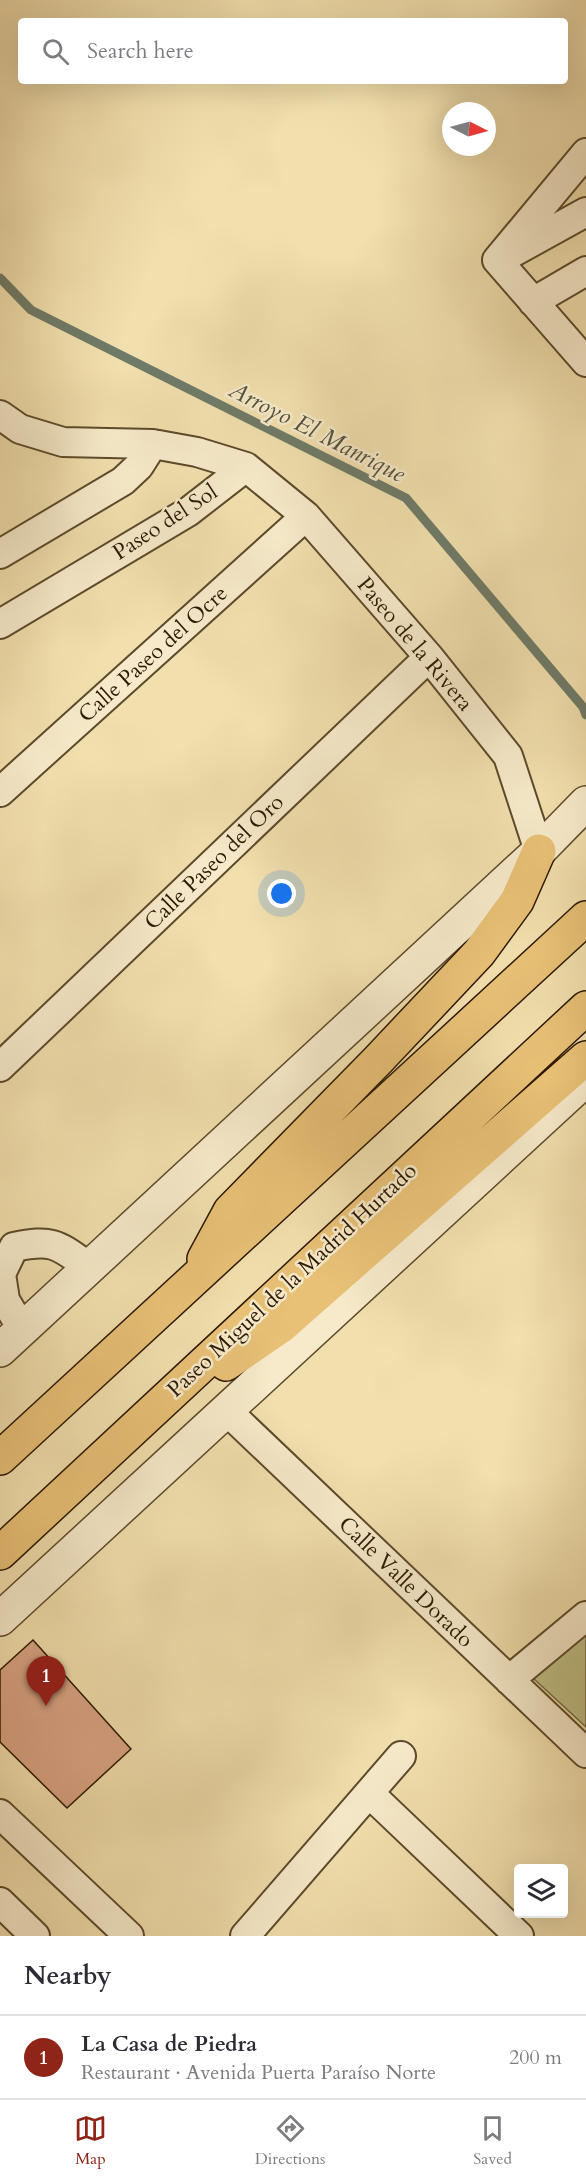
<!DOCTYPE html>
<meta charset="utf-8">
<style>
body{margin:0;font-family:Cardo,serif;background:#f2f2f3;color:#2b2b33}
.controls{position:absolute;right:18px;bottom:18px;display:grid;overflow:hidden;border-radius:6px;box-shadow:0 6px 24px #0002}
.controls button{width:54px;height:54px;display:grid;place-items:center;padding:0;border:0;border-bottom:2px solid #e1e1e2;background:#fff;color:#2b2b33;font:30px sans-serif}
.compass{position:absolute;left:442px;top:102px;width:54px;height:54px;border-radius:50%;background:#fff;box-shadow:0 6px 24px #0002;rotate:96deg}
.you{position:absolute;left:282px;top:894px;width:21px;height:21px;margin:-15px;border:4px solid #fff;border-radius:50%;background:#1a73e8;box-shadow:0 0 0 9px #1a73e833}
.badge{display:grid;place-items:center;width:39px;height:39px;border-radius:50%;background:#8f2418;color:#fff;font-size:20px;font-weight:700}
.pin{position:absolute;translate:-50% -50px;filter:drop-shadow(0 2px 3px #0008)}
.pin::after{content:'';position:absolute;top:32px;width:21px;height:18px;background:inherit;clip-path:polygon(0 0,100% 0,50% 100%)}
.list{margin:0;padding:0;list-style:none}
h2{display:flex;justify-content:space-between;align-items:center;height:78px;margin:0;padding:0 24px;font-size:26px}
h2 small{font-size:20px;font-weight:400;color:#7c7c81}
.list li{display:grid;grid-template-columns:39px 1fr auto;gap:18px;align-items:center;box-sizing:border-box;height:84px;padding:0 24px;border-top:2px solid #e1e1e2}
.list b{display:block;font-size:22px;white-space:nowrap}
.list p{margin:0;font-size:20px;white-space:nowrap;color:#7c7c81}
.list em{font-size:20px;font-style:normal;color:#7c7c81}
.icon{flex:none;width:33px;height:33px;fill:none;stroke:currentColor;stroke-width:2;stroke-linecap:round;stroke-linejoin:round}
.map{position:relative;flex:none;width:586px;height:1936px;overflow:hidden}
.search{position:absolute;background:#fff;box-shadow:0 6px 24px #0002;left:18px;right:18px;top:18px;height:66px;display:flex;align-items:center;gap:15px;box-sizing:border-box;padding:0 21px;border-radius:6px;color:#7c7c81;font-size:22px}
.sheet{height:162px;background:#fff}
nav{display:flex;justify-content:space-around;align-items:center;box-sizing:border-box;height:84px;border-top:2px solid #e1e1e2;background:#fff;font-size:16px;color:#7c7c81}
nav a{display:grid;justify-items:center;gap:3px}
nav .on{color:#8f2418}
.map>svg:first-child{display:block}
.green{fill:#c0c086;stroke:#766c43;stroke-width:1.5}
.lines{fill:none;stroke-linecap:round;stroke-linejoin:round}
.stream{stroke:#6f7b68;stroke-width:9}
.building{fill:#d9a384;stroke:#2c1900;stroke-width:1.5}
.minor-casing{stroke:#5d4a2b;stroke-width:32}
.tertiary-casing{stroke:#5d4a2b;stroke-width:36}
.trunk-casing{stroke:#2c1900;stroke-width:36}
.minor{stroke:#f6eaca;stroke-width:28}
.tertiary{stroke:#f6eaca;stroke-width:33}
.trunk{stroke:#e8c076;stroke-width:33}
.labels{text-anchor:middle;dominant-baseline:central;stroke-width:5;stroke-linejoin:round;paint-order:stroke}
.street-label{font-size:22px;fill:#2c1900;stroke:#f6eaca}
.water-label{font-size:24px;font-style:italic;fill:#53523d;stroke:#f6eaca}
</style>
<div class="map">
<svg width="586" height="1936" viewBox="0 0 586 1936">
<rect width="100%" height="100%" fill="#f1dfad"/>
<filter id="stains"><feTurbulence type="fractalNoise" baseFrequency=".00333" numOctaves="4"/><feColorMatrix values="0 0 0 0 .2 0 0 0 0 .09 0 0 0 0 .02 0 0 0 .5 -.17"/></filter>
<radialGradient id="worn" r=".72"><stop offset=".6" stop-color="#630" stop-opacity="0"/><stop offset="1" stop-color="#630" stop-opacity=".3"/></radialGradient>
<!-- green -->
<path class="green" d="M586,1632v95l-53,-49z"/>
<g class="lines">
<!-- stream -->
<path class="stream" d="M0,278l31,32 375,188 177,209 3,8"/>
</g>
<!-- building -->
<path class="building" d="M33,1640l98,109 -64,59 -67,-66v-72z"/>
<g class="lines">
<!-- minor casing -->
<g class="minor-casing">
<path id="minor" d="M510,254l76,-42
M497,260l89,-107
M497,260l89,102
M533,302l53,-31
M0,415l20,14 43,13 90,2 44,8 49,15 60,49 123,141 79,99 31,95
M0,554l123,-73 16,-15 14,-22
M0,624l188,-112 58,-45
M0,792l306,-276
M0,1067l429,-410
M22,1329l-17,-29 -4,-26 13,-27c39,-8 43,-3 75,20
M227,1411l359,342
M509,1680l77,-64
M369,1793l150,143
M0,1814l129,122
M0,1902l35,34
M245,1936l156,-180"/>
</g>
<!-- tertiary casing -->
<g class="tertiary-casing">
<path id="tertiary" d="M0,1350l539,-499 47,-48
M0,1619l586,-540"/>
</g>
<!-- trunk casing -->
<g class="trunk-casing">
<path id="trunk" d="M204,1259l26,-48 148,-151 101,-107 38,-52 22,-50
M226,1364l54,-37 306,-269
M0,1458l586,-540
M0,1553l586,-545"/>
</g>
<!-- minor -->
<use href="#minor" class="minor"/>
<!-- tertiary -->
<use href="#tertiary" class="tertiary"/>
<!-- trunk -->
<use href="#trunk" class="trunk"/>
</g>
<g class="labels">
<!-- street labels -->
<g class="street-label">
<text transform="translate(165 522) rotate(-33)">Paseo del Sol</text>
<text transform="translate(415 644) rotate(50)">Paseo de la Rivera</text>
<text transform="translate(153 654) rotate(-42)">Calle Paseo del Ocre</text>
<text transform="translate(214 862) rotate(-44)">Calle Paseo del Oro</text>
<text transform="translate(292 1280) rotate(-43)">Paseo Miguel de la Madrid Hurtado</text>
<text transform="translate(406 1582) rotate(44)">Calle Valle Dorado</text>
</g>
<!-- water labels -->
<g class="water-label">
<text transform="translate(317 432) rotate(27)">Arroyo El Manrique</text>
</g>
</g>
<rect width="100%" height="100%" filter="url(#stains)"/>
<rect width="100%" height="100%" fill="url(#worn)"/>
</svg>
<div class="controls">
<button><svg class="icon" aria-label="layers" viewBox="0 0 24 24"><path d="M12 4l9 5-9 5-9-5zM3 14l9 5 9-5"/></svg></button>
</div>
<svg class="compass" viewBox="-18 -18 36 36"><path d="M0-13l5 13h-10z" fill="#e53935"/><path d="M0 13l5-13h-10z" fill="#7c7c81"/></svg>
<div class="you"></div>
<div class="pin badge" style="left:46px;top:1706px">1</div>
<div class="search"><svg class="icon" aria-label="search" viewBox="0 0 24 24"><circle cx="10" cy="10" r="6"/><path d="M15 15l6 6"/></svg>Search here</div>
</div>
<section class="sheet">
<h2>Nearby<small></small></h2>
<ul class="list">
<li><span class="badge">1</span><div><b>La Casa de Piedra</b><p>Restaurant · Avenida Puerta Paraíso Norte</p></div><em>200 m</em></li>
</ul>
</section>
<nav>
<a class="on"><svg class="icon" aria-label="map" viewBox="0 0 24 24"><path d="M3 6l6-2 6 2 6-2v14l-6 2-6-2-6 2zM9 4v14M15 6v14"/></svg>Map</a>
<a><svg class="icon" aria-label="directions" viewBox="0 0 24 24"><path d="M12 3l9 9-9 9-9-9zM9 14v-3h6M13 9l2 2-2 2"/></svg>Directions</a>
<a><svg class="icon" aria-label="saved" viewBox="0 0 24 24"><path d="M7 4h10v16l-5-4-5 4z"/></svg>Saved</a>
</nav>
